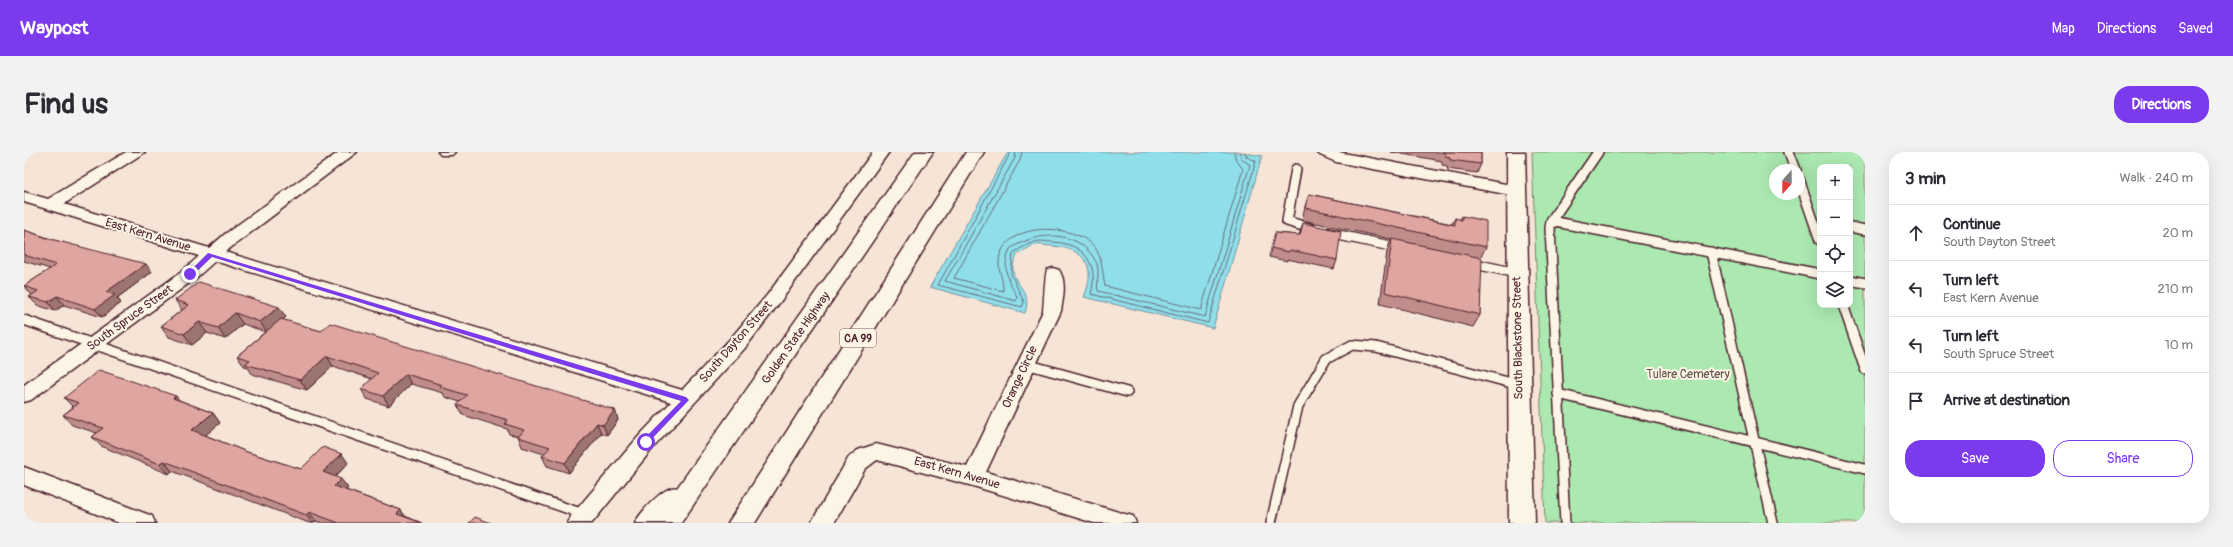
<!DOCTYPE html>
<meta charset="utf-8">
<style>
body{margin:0;font-family:Pangolin,sans-serif;background:#f2f2f3;color:#2b2b33}
.controls{position:absolute;right:12px;top:12px;display:grid;overflow:hidden;border-radius:8px;box-shadow:0 4px 16px #0002}
.controls button{width:36px;height:36px;display:grid;place-items:center;padding:0;border:0;border-bottom:1px solid #e1e1e2;background:#fff;color:#2b2b33;font:20px sans-serif}
.compass{position:absolute;left:1745px;top:12px;width:36px;height:36px;border-radius:50%;background:#fff;box-shadow:0 4px 16px #0002;rotate:201deg}
.stop{position:absolute;width:12px;height:12px;margin:-9px;border:3px solid #7c3aed;border-radius:50%;background:#fff}
.stop.end{background:#7c3aed;border-color:#fff;box-shadow:0 1px 4px #0008}
.list{margin:0;padding:0;list-style:none}
h2{display:flex;justify-content:space-between;align-items:center;height:52px;margin:0;padding:0 16px;font-size:17px}
h2 small{font-size:13px;font-weight:400;color:#7c7c81}
.list li{display:grid;grid-template-columns:26px 1fr auto;gap:12px;align-items:center;box-sizing:border-box;height:56px;padding:0 16px;border-top:1px solid #e1e1e2}
.list b{display:block;font-size:15px;white-space:nowrap}
.list p{margin:0;font-size:13px;white-space:nowrap;color:#7c7c81}
.list em{font-size:13px;font-style:normal;color:#7c7c81}
.actions{display:flex;gap:8px;padding:12px 16px}
.actions a{flex:1;padding:9px 0;border:1px solid #7c3aed;border-radius:16px;text-align:center;font-size:14px;color:#7c3aed}
.actions .main{background:#7c3aed;color:#fff}
.icon{flex:none;width:22px;height:22px;fill:none;stroke:currentColor;stroke-width:2;stroke-linecap:round;stroke-linejoin:round}
.map{position:relative;flex:none;width:1841px;height:371px;overflow:hidden;border-radius:16px}
header{display:flex;align-items:center;gap:24px;box-sizing:border-box;height:56px;padding:0 20px;background:#7c3aed;color:#fff}
header strong{font-size:19px}
nav{display:flex;gap:22px;margin-inline-start:auto;font-size:14px}
.intro{display:flex;align-items:center;justify-content:space-between;box-sizing:border-box;height:96px;padding:0 24px}
h1{margin:0;font-size:28px}
.button{padding:10px 18px;border-radius:16px;background:#7c3aed;color:#fff;font-size:14px;font-weight:700}
main{display:flex;gap:24px;padding:0 24px}
aside{flex:1;background:#fff;border-radius:16px;box-shadow:0 4px 16px #0002}
.map>svg:first-child{display:block}
.green{fill:#abe9b0;stroke:#7a846e;fill-rule:evenodd}
.water{fill:#8fdfeb;stroke:#73929e}
.lines{fill:none;stroke-linecap:round;stroke-linejoin:round}
.shore{stroke:#666c78;stroke-width:1}
.service-casing{stroke:#4a1f2b;stroke-width:12}
.minor-casing{stroke:#4a1f2b;stroke-width:3}
.secondary-casing{stroke:#4a1f2b;stroke-width:3}
.motorway-casing{stroke:#4a1f2b;stroke-width:3}
.service{stroke:#fcf5e5;stroke-width:9}
.minor{fill:#fcf5e5;fill-rule:evenodd}
.secondary{fill:#fcf5e5;fill-rule:evenodd}
.motorway{fill:#fcf5e5;fill-rule:evenodd}
.wall{fill:#c08e8a;stroke:#4a1f2b}
.shaded-wall{fill:#9c7470;stroke:#4a1f2b}
.building{fill:#dfa5a0;stroke:#4a1f2b}
.route{fill:#7c3aed}
.labels{text-anchor:middle;dominant-baseline:central;stroke-width:4;stroke-linejoin:round;paint-order:stroke}
.shield{fill:#fcf5e5;stroke:#7f5f63;stroke-width:1}
.shield-label{font-size:11px;font-weight:bold;fill:#4a1f2b}
.street-label{font-size:12px;fill:#4a1f2b;stroke:#fcf5e5}
.park-label{font-size:12px;fill:#62524c;stroke:#fcf5e5}
</style>
<header>
<strong>Waypost</strong>
<nav><a>Map</a><a>Directions</a><a>Saved</a></nav>
</header>
<div class="intro"><h1>Find us</h1><a class="button">Directions</a></div>
<main>
<div class="map">
<svg width="1841" height="371" viewBox="0 0 1841 371">
<rect width="100%" height="100%" fill="#f6e5d7"/>
<filter id="ink" filterUnits="userSpaceOnUse"><feTurbulence type="fractalNoise" baseFrequency=".025" numOctaves="2"/><feDisplacementMap in="SourceGraphic" scale="8" xChannelSelector="R" yChannelSelector="G"/><feConvolveMatrix kernelMatrix="1 2 1 2 8 2 1 2 1" color-interpolation-filters="sRGB"/></filter>
<g filter="url(#ink)">
<!-- green -->
<path class="green" d="M1508,0h333v371h-320zM1796,15h30v138h-30zM1751,18h24v24h-24z"/>
<!-- water -->
<path class="water" d="M984,0h232l22,4 -49,172 -129,-31c13,-31 1,-49 -33,-51 -4,0 -10,-2 -15,-1 -6,1 -14,7 -19,10 -1,3 -4,8 -4,12 -1,19 20,22 12,46l-95,-26z"/>
<g class="lines">
<!-- shore -->
<path class="shore" d="M987,0l-73,133 84,22 2,-5 -13,-28 2,-21c7,-4 14,-9 22,-11 5,-2 13,0 18,0 32,2 46,22 38,52l117,29 48,-162 -9,-4 -2,-5
M992,0l-1,6 -70,123 71,20 1,-5c-10,-16 -15,-29 -7,-47 26,-18 68,-20 85,11 6,9 1,21 3,31l107,26 45,-152 -8,-6 -2,-7
M998,0l-2,8 -66,118 49,13c1,-12 -7,-23 -3,-36 11,-34 72,-31 93,-10 10,11 9,28 12,41l96,24 42,-141 -7,-9 -2,-8"/>
<!-- service casing -->
<g class="service-casing">
<path id="service" d="M1765,0l7,18
M1272,17l-9,52 25,8
M1775,27l21,61
M1527,69l269,53
M1826,75l15,3
M1305,81l71,15
M1687,100l62,271
M1446,111l47,10
M1826,128l15,3
M1819,153l22,64
M0,168l562,195
M1002,212l101,28
M1534,242l307,75
M1247,371l27,-117 28,-47 26,-14 24,2 143,38
M1541,371l-15,-295 1,-7 47,-69"/>
</g>
<!-- minor casing -->
<g class="minor-casing">
<path id="minor" d="M102,0h19l-81,52 145,44 16,-14 114,-82h18l-132,100 457,138 49,-52 37,-44 105,-142h16l-109,150 -35,46 -92,100 -61,75h-24l3,-7 68,-80 32,-34 -456,-141 -19,17 -165,122 -7,2v-17l160,-115 15,-14 -175,-54v-10l24,7z
M414,0h17l-3,3h-11z
M1293,0h21l178,34 6,2 2,3 -2,3 -6,2 -180,-34 -16,-7z
M1029,116l6,2c8,12 4,28 2,41l-75,161 139,42 8,2 3,7h-42l-121,-37 -96,-26 -12,9 -31,54h-23l38,-66 9,-7 18,-6 91,23 76,-156c1,-8 2,-38 4,-41z
M0,315l128,49 3,7h-36l-95,-38z"/>
</g>
<!-- secondary casing -->
<g class="secondary-casing">
<path id="secondary" d="M1483,0h18l10,371h-26z"/>
</g>
<!-- motorway casing -->
<g class="motorway-casing">
<path id="motorway" d="M891,0h18l-252,371h-46c5,-10 30,-39 42,-35z
M942,0h18l-229,371h-27z"/>
</g>
<!-- service -->
<use href="#service" class="service"/>
<!-- minor -->
<use href="#minor" class="minor"/>
<!-- secondary -->
<use href="#secondary" class="secondary"/>
<!-- motorway -->
<use href="#motorway" class="motorway"/>
</g>
<!-- wall -->
<path class="wall" d="M1367,0h90v12l-4,9 -30,-4v-3l-5,-1v-4z
M1285,42l143,30 3,-6 5,2 2,-4 24,31 -6,11v57l-7,12 -93,-23 7,-53 4,-12 -89,-19 3,-14z
M1279,71l34,37 -3,9 -47,-10v2l-18,-4 6,-24 24,2z
M0,78l128,42 -35,26 4,5 -19,14 -38,-12 -9,6 -18,-6 -8,-8 3,-2 -1,-1 -7,-8 26,-17 -26,-8z
M151,148l111,17 -3,3 38,11 294,79 3,10 -11,15 -6,-2 -32,40 -22,-7 -5,-10 2,-2 -22,-7 -4,-11 -9,-2 -2,-5 -44,-14 -6,-10 3,-3 -15,-5 -2,-4 -32,-9 -22,22 -22,-7 -6,-10 11,-10 -39,-13 -26,24 -55,-16 -4,-7 -4,-1 -7,-10 28,-24 -22,-8 -18,15 -18,-6 -15,12 -23,-8 -8,-11 21,-16z
M40,246l115,2 34,13 7,10 -15,12 42,17 54,17 47,-6 -13,14 13,11 -2,2 55,20 4,6 17,7h-101l-5,-2 -2,2h-5l-137,-52 -3,3 -68,-28 -9,-9 5,-4 -25,-8 -9,-10 10,-8z"/>
<!-- shaded-wall -->
<path class="shaded-wall" d="M122,112l6,8 -35,26 4,5 -19,14 -7,-8 11,-17z
M33,144l7,9 -9,6 -7,-9z
M255,155l7,10 -19,16 -7,-11z
M211,161l8,11 -18,15 -7,-11z
M175,170l8,11 -15,12 -8,-11z
M303,204l6,10 -26,24 -7,-10z
M382,222l5,10 -22,22 -6,-10z
M152,244l7,9 -10,-7z
M591,258l3,10 -11,15 -4,-10z
M189,261l7,10 -20,17 -8,-10z
M573,271l4,10 -32,40 -4,-10z
M318,302l6,9 -18,19 -7,-10z
M140,309l8,10 -3,3 -9,-10z
M317,327l7,9 -7,8 -7,-10z
M377,358l6,10 -10,-6z
M285,360l7,9 -2,2h-2l-6,-8z"/>
<!-- building -->
<path class="building" d="M1418,0h39v12l-31,-4v-3l-5,-1v-3z
M1285,42l146,31v-7l7,2v-4l24,5v26l-180,-39z
M1279,71l38,8 -4,29 -47,-10 -1,2 -18,-4 4,-15 25,2z
M0,78l23,8 99,26 -40,28 9,3 -20,14 -38,-13 -9,6 -19,-5 9,-6 -14,-5 32,-21 -32,-10z
M1368,87l90,19 -2,57 -95,-23z
M175,130l80,25 -19,15 -25,-9 -17,15 -19,-6 -15,12 -23,-8 28,-21 -14,-5z
M257,167l40,12 9,-8 285,87 -12,15 -6,-2 -32,40 -23,-7 8,-9 -32,-10 6,-7 -19,-6 3,-4 -51,-15 10,-10 -27,-8 2,-2 -36,-11 -23,22 -22,-7 17,-16 -51,-17 -27,24 -55,-16 5,-4 -13,-4z
M75,218l77,26 -3,2 40,15 -21,17 55,22 54,17 22,-22 19,7 -19,18 18,7 -7,7 67,24 -4,4 25,9h-83l-30,-11 -3,3 -142,-54 -4,3 -68,-27 11,-9 -40,-13 16,-12 -15,-5z
M451,365l16,6h-22z"/>
</g>
<!-- route -->
<path class="route" d="M184,101l478,144 3,3 -43,45 -3,-1v-4l38,-39 -469,-144 -20,19h-4v-3z"/>
<g class="labels">
<!-- shield labels -->
<rect class="shield" x="816" y="177" width="36" height="18" rx="3"/>
<g class="shield-label">
<text x="834" y="186">CA 99</text>
</g>
<!-- street labels -->
<g class="street-label">
<text transform="translate(124 83) rotate(17)">East Kern Avenue</text>
<text transform="translate(106 166) rotate(-36)">South Spruce Street</text>
<text transform="translate(772 186) rotate(-55)">Golden State Highway</text>
<text transform="translate(1494 186) rotate(-91)">South Blackstone Street</text>
<text transform="translate(712 190) rotate(-49)">South Dayton Street</text>
<text transform="translate(996 225) rotate(-65)">Orange Circle</text>
<text transform="translate(933 321) rotate(16)">East Kern Avenue</text>
</g>
<!-- park labels -->
<g class="park-label">
<text x="1664" y="222">Tulare Cemetery</text>
</g>
</g>
</svg>
<div class="controls">
<button>+</button>
<button>−</button>
<button><svg class="icon" aria-label="locate" viewBox="0 0 24 24"><circle cx="12" cy="12" r="6"/><path d="M12 2v4M12 18v4M2 12h4M18 12h4"/></svg></button>
<button><svg class="icon" aria-label="layers" viewBox="0 0 24 24"><path d="M12 4l9 5-9 5-9-5zM3 14l9 5 9-5"/></svg></button>
</div>
<svg class="compass" viewBox="-18 -18 36 36"><path d="M0-13l5 13h-10z" fill="#e53935"/><path d="M0 13l5-13h-10z" fill="#7c7c81"/></svg>
<div class="stop" style="left:622px;top:290px"></div>
<div class="stop end" style="left:166px;top:122px"></div>
</div>
<aside>
<h2>3 min<small>Walk · 240 m</small></h2>
<ul class="list">
<li><svg class="icon" aria-label="ahead" viewBox="0 0 24 24"><path d="M12 20V5M6 11l6-6 6 6"/></svg><div><b>Continue</b><p>South Dayton Street</p></div><em>20 m</em></li>
<li><svg class="icon" aria-label="left" viewBox="0 0 24 24"><path d="M17 20v-9H6M10 6l-5 5 5 5"/></svg><div><b>Turn left</b><p>East Kern Avenue</p></div><em>210 m</em></li>
<li><svg class="icon" aria-label="left" viewBox="0 0 24 24"><path d="M17 20v-9H6M10 6l-5 5 5 5"/></svg><div><b>Turn left</b><p>South Spruce Street</p></div><em>10 m</em></li>
<li><svg class="icon" aria-label="arrive" viewBox="0 0 24 24"><path d="M6 21V4h12l-3 4 3 4H6"/></svg><div><b>Arrive at destination</b></div></li>
</ul>
<div class="actions"><a class="main">Save</a><a>Share</a></div>
</aside>
</main>
